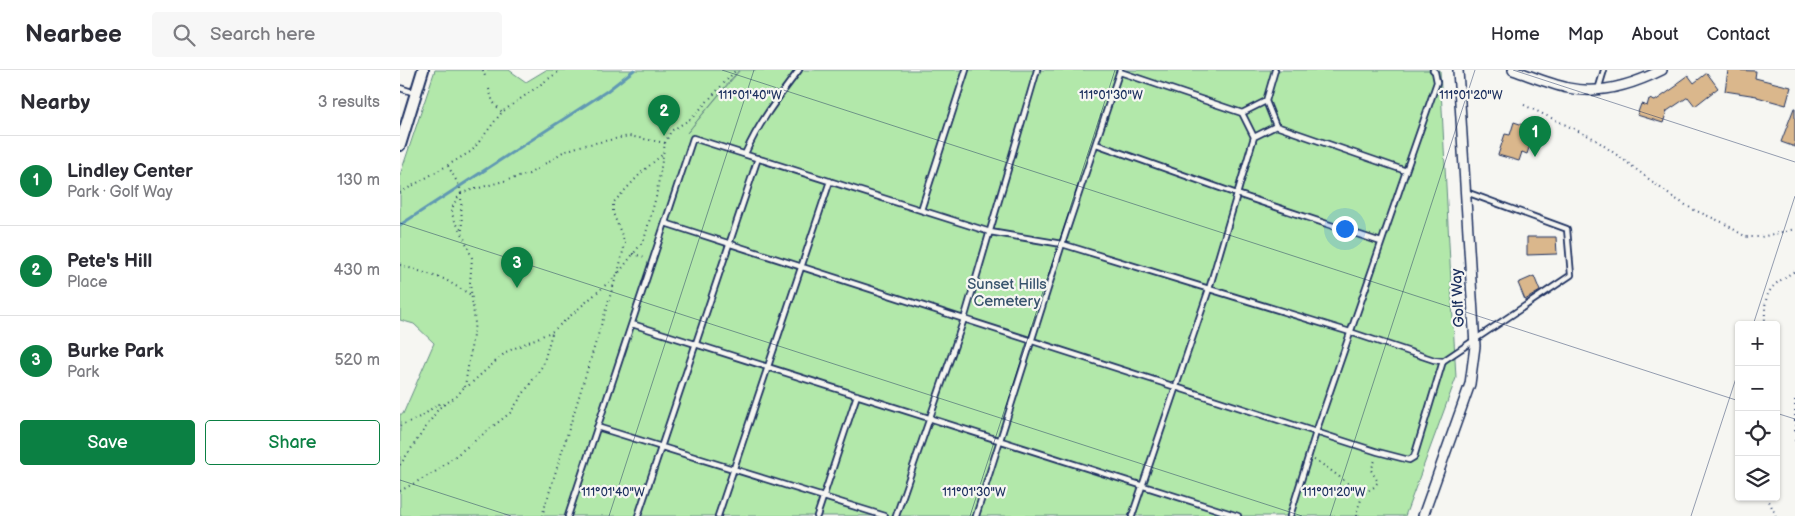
<!DOCTYPE html>
<meta charset="utf-8">
<style>
body{margin:0;font-family:"Balsamiq Sans",sans-serif;background:#f7f7f7;color:#2b2b33}
.controls{position:absolute;right:15px;bottom:15px;display:grid;overflow:hidden;border-radius:5px;box-shadow:0 1px 4px #0004}
.controls button{width:45px;height:45px;display:grid;place-items:center;padding:0;border:0;border-bottom:1px solid #e1e1e2;background:#fff;color:#2b2b33;font:25px sans-serif}
.you{position:absolute;left:944px;top:158px;width:18px;height:18px;margin:-12px;border:4px solid #fff;border-radius:50%;background:#1a73e8;box-shadow:0 0 0 8px #1a73e833}
.badge{display:grid;place-items:center;width:32px;height:32px;border-radius:50%;background:#0b8043;color:#fff;font-size:16px;font-weight:700}
.pin{position:absolute;translate:-50% -41px;filter:drop-shadow(0 1px 2px #0008)}
.pin::after{content:'';position:absolute;top:26px;width:18px;height:15px;background:inherit;clip-path:polygon(0 0,100% 0,50% 100%)}
.list{margin:0;padding:0;list-style:none}
h2{display:flex;justify-content:space-between;align-items:center;height:65px;margin:0;padding:0 20px;font-size:21px}
h2 small{font-size:16px;font-weight:400;color:#7c7c81}
.list li{display:grid;grid-template-columns:32px 1fr auto;gap:15px;align-items:center;box-sizing:border-box;height:90px;padding:0 20px;border-top:1px solid #e1e1e2}
.list b{display:block;font-size:19px;white-space:nowrap}
.list p{margin:0;font-size:16px;white-space:nowrap;color:#7c7c81}
.list em{font-size:16px;font-style:normal;color:#7c7c81}
.actions{display:flex;gap:10px;padding:15px 20px}
.actions a{flex:1;padding:11px 0;border:1px solid #0b8043;border-radius:5px;text-align:center;font-size:18px;color:#0b8043}
.actions .main{background:#0b8043;color:#fff}
.icon{flex:none;width:28px;height:28px;fill:none;stroke:currentColor;stroke-width:2;stroke-linecap:round;stroke-linejoin:round}
.map{position:relative;flex:none;width:1395px;height:446px;overflow:hidden}
header{display:flex;align-items:center;gap:30px;box-sizing:border-box;height:70px;padding:0 25px;background:#fff;border-bottom:1px solid #e1e1e2}
header strong{font-size:24px}
nav{display:flex;gap:28px;margin-inline-start:auto;font-size:18px}
.search{width:350px;height:45px;background:#f7f7f7;display:flex;align-items:center;gap:12px;box-sizing:border-box;padding:0 18px;border-radius:5px;color:#7c7c81;font-size:19px}
main{display:flex}
aside{flex:1;background:#fff}
.map>svg:first-child{display:block}
.green{fill:#b2e8aa;stroke:#668c84}
.lines{fill:none;stroke-linecap:round;stroke-linejoin:round}
.stream{stroke:#6199b3;stroke-width:3}
.building{fill:#dab78c;stroke:#1b2f5e}
.service-casing{stroke:#1b2f5e;stroke-width:8}
.minor-casing{stroke:#1b2f5e;stroke-width:12}
.tertiary-casing{stroke:#1b2f5e;stroke-width:14}
.path{stroke:#1b2f5e;stroke-width:2;stroke-dasharray:1 4;stroke-linecap:butt}
.service{stroke:#f6f6f2;stroke-width:4.5}
.minor{stroke:#f6f6f2;stroke-width:9}
.tertiary{stroke:#f6f6f2;stroke-width:10}
.ticks{fill:none;stroke:#1b2f5e;stroke-width:1;stroke-opacity:0.45}
.labels{text-anchor:middle;dominant-baseline:central;stroke-width:4.5;stroke-linejoin:round;paint-order:stroke}
.park-label{font-size:15px;fill:#39546d;stroke:#f6f6f2}
.street-label{font-size:15px;fill:#1b2f5e;stroke:#f6f6f2}
.ticks-label{font-size:12px;text-anchor:middle;fill:#1b2f5e;stroke:#f6f6f2;stroke-width:4.5;stroke-linejoin:round;paint-order:stroke}
</style>
<header>
<strong>Nearbee</strong>
<div class="search"><svg class="icon" aria-label="search" viewBox="0 0 24 24"><circle cx="10" cy="10" r="6"/><path d="M15 15l6 6"/></svg>Search here</div>
<nav><a>Home</a><a>Map</a><a>About</a><a>Contact</a></nav>
</header>
<main>
<aside>
<h2>Nearby<small>3 results</small></h2>
<ul class="list">
<li><span class="badge">1</span><div><b>Lindley Center</b><p>Park · Golf Way</p></div><em>130 m</em></li>
<li><span class="badge">2</span><div><b>Pete's Hill</b><p>Place</p></div><em>430 m</em></li>
<li><span class="badge">3</span><div><b>Burke Park</b><p>Park</p></div><em>520 m</em></li>
</ul>
<div class="actions"><a class="main">Save</a><a>Share</a></div>
</aside>
<div class="map">
<svg width="1395" height="446" viewBox="0 0 1395 446">
<rect width="100%" height="100%" fill="#f6f6f2"/>
<filter id="ink" filterUnits="userSpaceOnUse"><feTurbulence type="fractalNoise" baseFrequency=".02" numOctaves="2"/><feDisplacementMap in="SourceGraphic" scale="10" xChannelSelector="R" yChannelSelector="G"/><feConvolveMatrix kernelMatrix="1 2 1 2 8 2 1 2 1" color-interpolation-filters="sRGB"/></filter>
<g filter="url(#ink)">
<!-- green -->
<path class="green" d="M35,0h74l17,12 20,-12h193l-52,63 53,-63h700l16,308 -51,138h-1005v-102h3l31,-71 -20,-19 -14,-4v-145z"/>
<g class="lines">
<!-- stream -->
<path class="stream" d="M0,155l207,-134 27,-21"/>
</g>
<!-- building -->
<path class="building" d="M1328,0l28,1 -1,7 36,9 -5,18 -29,-8v-1l-32,-5z
M1307,3l11,15 -23,18 -7,-9 -21,14 -4,12 -26,-8 4,-11 6,2 2,-7 6,2 23,-16 -1,-2 11,-8 6,8z
M1394,38h1v39l-14,-5z
M1114,52l21,7 -8,25 -5,-2 -3,9 -21,-6 7,-21 5,1z
M1127,167h29l1,17 -30,1z
M1134,206l6,15 -15,9 -7,-17z"/>
<g class="lines">
<!-- service casing -->
<g class="service-casing">
<path id="service" d="M720,0l-58,174 288,88 84,28 9,1
M720,2l122,41
M0,18l15,5
M1198,20l6,-20
M866,31l9,-31
M854,67l-12,-24 24,-12 10,25
M696,74l141,50 144,48
M345,84c14,-32 33,-56 54,-84
M1006,101l31,-89 -2,-10 -2,-2
M521,140l45,-140
M265,153l713,229 31,8 5,-3 29,-96 128,-86 -4,-46 -101,-37
M232,254l606,192
M197,357l288,89
M168,446l125,-378 297,94 72,12 -86,272
M238,446l120,-358
M318,446l112,-335
M417,446l40,-121
M496,446l69,-200 72,-246
M732,446l77,-227 45,-152 22,-11 130,45 -90,261 -26,84"/>
</g>
<!-- minor casing -->
<g class="minor-casing">
<path id="minor" d="M1113,0c18,6 37,14 55,18 32,7 66,-4 94,-18
M1023,446l47,-132 5,-38 -17,-276"/>
</g>
<!-- tertiary casing -->
<g class="tertiary-casing">
<path id="tertiary" d="M0,75l23,-75"/>
</g>
<!-- path -->
<path class="path" d="M83,0l2,6
M89,19l4,13 9,10
M1124,35l69,33 31,22 47,36 21,13 30,13 24,15h15l34,-8
M265,73l6,-12 21,-13 44,-48
M48,96l12,21 1,6 68,-19 34,-22 17,-6 49,-10 36,7 -9,54 -12,43 -27,35 -64,56 -47,21 -39,35 -2,-1 10,-63 -5,-40 2,-25 -10,-25 -1,-40
M0,123l72,-42 30,-39 59,-42
M61,123c-13,18 -11,21 1,39
M233,184l12,3
M0,195l44,14 27,16
M218,203l7,-30 -12,-30v-10l29,-31 21,-18
M1365,255c-1,-33 2,-37 30,-54
M1395,330v41
M0,356l24,-11 13,-11h7
M914,390c18,9 31,23 49,34
M0,395l39,-57 18,-12 8,-10
M0,421l35,-19 75,-59 33,-48 9,-32
M1367,427l9,19
M142,446l74,-239
M957,446v-5l6,-17 11,-7 4,-5 -7,-12 5,-12"/>
<!-- service -->
<use href="#service" class="service"/>
<!-- minor -->
<use href="#minor" class="minor"/>
<!-- tertiary -->
<use href="#tertiary" class="tertiary"/>
</g>
</g>
<!-- ticks -->
<path class="ticks" d="M322,0l1017,331M1113,0l282,92M0,153l902,293M1353,255l42,-129M1376,343l19,6M0,410l111,36M209,446l145,-446M570,446l145,-446M930,446l145,-446M1291,446l48,-147"/>
<g class="labels">
<!-- park labels -->
<g class="park-label">
<text x="607" y="214">Sunset Hills<tspan x="607" dy="17">Cemetery</tspan></text>
</g>
<!-- street labels -->
<g class="street-label">
<text transform="translate(1058 228) rotate(-93)">Golf Way</text>
</g>
</g>
<g class="ticks-label">
<text x="350" y="29">111°01'40"W</text>
<text x="711" y="29">111°01'30"W</text>
<text x="1071" y="29">111°01'20"W</text>
<text x="213" y="426">111°01'40"W</text>
<text x="574" y="426">111°01'30"W</text>
<text x="934" y="426">111°01'20"W</text>
</g>
</svg>
<div class="controls">
<button>+</button>
<button>−</button>
<button><svg class="icon" aria-label="locate" viewBox="0 0 24 24"><circle cx="12" cy="12" r="6"/><path d="M12 2v4M12 18v4M2 12h4M18 12h4"/></svg></button>
<button><svg class="icon" aria-label="layers" viewBox="0 0 24 24"><path d="M12 4l9 5-9 5-9-5zM3 14l9 5 9-5"/></svg></button>
</div>
<div class="you"></div>
<div class="pin badge" style="left:1135px;top:87px">1</div>
<div class="pin badge" style="left:264px;top:66px">2</div>
<div class="pin badge" style="left:117px;top:218px">3</div>
</div>
</main>
